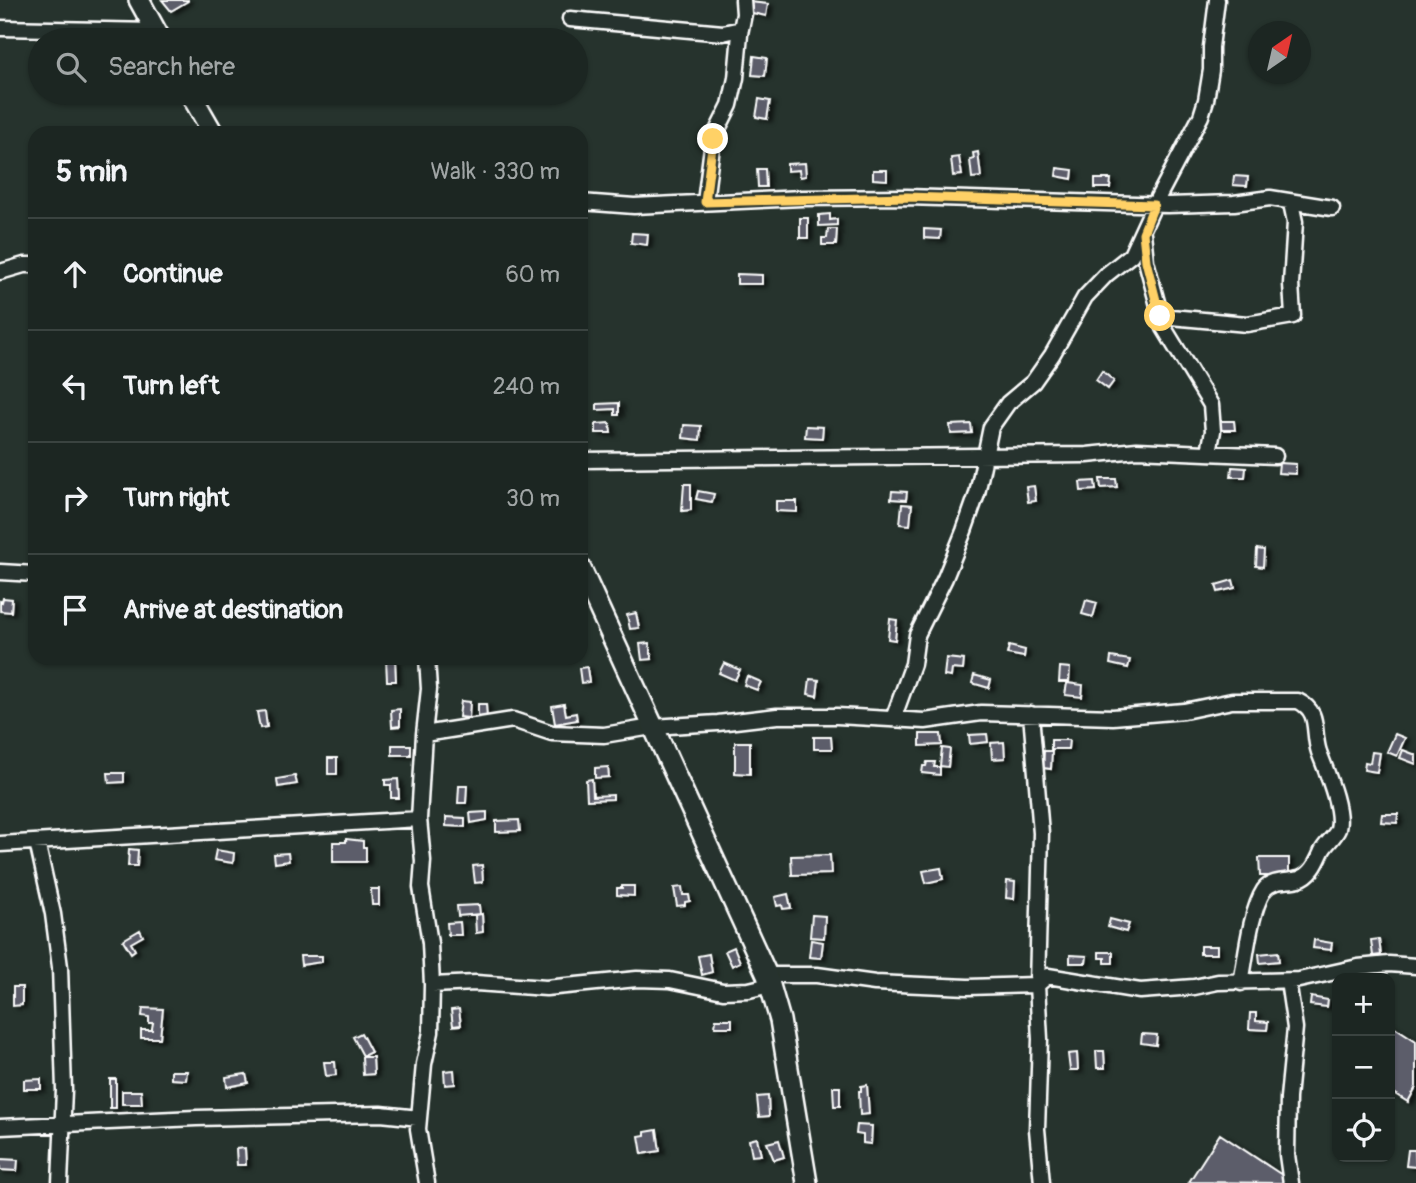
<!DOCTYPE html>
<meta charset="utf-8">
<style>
body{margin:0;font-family:Pangolin,sans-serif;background:#252e2a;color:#f1f3f6}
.controls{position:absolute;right:21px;bottom:21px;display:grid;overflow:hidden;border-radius:14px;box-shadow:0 2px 5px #0004}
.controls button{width:63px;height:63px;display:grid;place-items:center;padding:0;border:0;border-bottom:2px solid #3a4340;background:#1c2622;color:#f1f3f6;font:35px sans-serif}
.compass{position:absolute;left:1248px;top:21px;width:63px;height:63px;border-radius:50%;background:#1c2622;box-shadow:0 2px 5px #0004;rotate:34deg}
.stop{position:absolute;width:21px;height:21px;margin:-16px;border:5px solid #ffd166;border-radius:50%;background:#fff}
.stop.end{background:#ffd166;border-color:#fff;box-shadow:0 2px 7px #0008}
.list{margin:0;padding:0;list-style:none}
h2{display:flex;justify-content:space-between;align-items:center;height:91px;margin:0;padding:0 28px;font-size:30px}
h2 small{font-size:23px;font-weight:400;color:#a0a5a5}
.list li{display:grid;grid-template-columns:46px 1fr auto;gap:21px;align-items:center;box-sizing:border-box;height:112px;padding:0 28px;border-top:2px solid #3a4340}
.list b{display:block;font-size:26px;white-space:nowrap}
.list em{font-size:23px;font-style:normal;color:#a0a5a5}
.icon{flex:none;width:38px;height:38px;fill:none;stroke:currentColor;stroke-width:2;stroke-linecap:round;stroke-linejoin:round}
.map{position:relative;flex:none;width:1416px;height:1183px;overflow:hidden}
.search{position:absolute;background:#1c2622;box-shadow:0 2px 5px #0004;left:28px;top:28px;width:560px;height:77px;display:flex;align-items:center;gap:18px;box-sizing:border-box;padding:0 24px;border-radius:38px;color:#a0a5a5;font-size:26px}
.panel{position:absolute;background:#1c2622;box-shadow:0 2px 5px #0004;left:28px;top:126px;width:560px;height:539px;border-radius:21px}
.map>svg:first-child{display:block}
.building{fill:#5b5d6a;stroke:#fff;stroke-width:2;filter:url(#shadow)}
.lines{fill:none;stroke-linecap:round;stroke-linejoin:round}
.street-casing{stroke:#fff;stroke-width:19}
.secondary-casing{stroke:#fff;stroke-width:24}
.street{stroke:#26332d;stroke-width:14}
.secondary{stroke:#26332d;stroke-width:19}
.route{stroke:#ffd166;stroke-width:9}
</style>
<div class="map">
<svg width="1416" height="1183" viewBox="0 0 1416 1183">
<defs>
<filter id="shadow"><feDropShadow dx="4.5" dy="2.5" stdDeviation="2" flood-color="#0009"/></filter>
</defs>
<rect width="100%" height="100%" fill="#26332d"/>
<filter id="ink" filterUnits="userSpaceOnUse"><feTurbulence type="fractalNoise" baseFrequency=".0143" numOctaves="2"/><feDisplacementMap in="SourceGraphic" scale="14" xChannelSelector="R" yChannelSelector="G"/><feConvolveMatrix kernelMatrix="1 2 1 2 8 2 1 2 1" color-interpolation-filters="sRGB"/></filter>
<g filter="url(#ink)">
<!-- building -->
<path class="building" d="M162,0h26v1l-17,10z
M749,2l19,2 -2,12 -18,-4z
M754,56l13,2 -2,18 -13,-1z
M759,99l11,2 -3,18 -11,-2z
M978,152l3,25 -9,1 -2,-18 4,-1 -1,-6z
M959,157l3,18 -9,1 -2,-18z
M805,163l1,13 -6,1 -1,-7 -12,1v-7z
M1057,168l16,2 -1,9 -16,-3z
M757,169h8l1,18h-8z
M873,170h14v10l-14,-1z
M1234,176l14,1 -1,9 -14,-1z
M1095,179h16l-1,9h-15z
M830,214v6l7,-1v6l-18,1v-11z
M800,218h8v20h-8z
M828,229h9l-1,16h-14v-7h5z
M924,229l17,1 -1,9 -16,-1z
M632,233l16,1 -1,11 -16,-2z
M737,274l25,1v9h-25z
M1102,371l12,10 -6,8 -12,-9z
M619,403v12h-4v-6l-18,1v-6z
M1216,421h18l1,9h-18z
M610,423l1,10h-15v-9z
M971,424l1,9 -21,1 -1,-9z
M684,425l17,1 -1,14 -17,-2z
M806,426l17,1 -1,11 -17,-1z
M1279,463l17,1v10l-18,-1z
M1232,467l14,1 -1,9h-14z
M1100,479h16l1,8 -16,1z
M1095,481l1,9 -15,1 -1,-9z
M684,484h7v26l-9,1z
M1034,486l2,15 -8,1 -2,-15z
M698,491l16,3 -2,8 -16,-3z
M892,491l15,1 -1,8 -15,-1z
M776,501h21v11l-21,-1z
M902,504l10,1 -2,20 -10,-1z
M1257,549l7,1 -1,17 -7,-1z
M1233,580l2,8 -17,4 -2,-7z
M3,598l9,1 -1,13 -11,-1v-10l2,1z
M1086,600l11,3 -4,14 -11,-3z
M636,613l3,15 -9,1 -3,-14z
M890,619l7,1 -2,20 -7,-1z
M649,643l3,16 -10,1 -2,-16z
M1009,646l16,4 -1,7 -17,-3z
M1111,657l19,3 -2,8 -18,-4z
M386,658h9l1,23h-9z
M946,658l18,2 -1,10 -11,-1 -1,8 -7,-1z
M724,663l16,7 -5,10 -16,-7z
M587,667l2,15 -8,1 -2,-15z
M1060,667l10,1 -1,14h-10z
M974,675l17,5 -2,8 -17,-5z
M747,676l14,6 -4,8 -13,-5z
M810,679l9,1 -2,16 -9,-2z
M1067,683l16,2 -1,12 -17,-2z
M461,701l9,1 -1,16 -10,-1z
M478,704h8l1,15h-9z
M564,704l2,11 10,-2 1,7 -22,4 -3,-18z
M400,709v17l-8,1 -1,-17z
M265,711l2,16 -7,1 -3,-16z
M920,734h21l1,11 -22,1z
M987,734l1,8 -18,2 -1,-9z
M1395,734l10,4 -8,18 -10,-4z
M814,737h17l1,12h-18z
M1051,740h18l-1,9h-17z
M735,742h15v32l-15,-1z
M1004,742l1,16 -13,1 -1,-16z
M392,745h19v10h-19z
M942,748l8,1 -2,18 -8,-1z
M1403,750l13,5v9l-16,-6z
M1044,751h8l-1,18 -8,-1z
M1372,752l8,1 -3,19 -13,-2 1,-8 5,1z
M328,758h9v16h-9z
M927,762h8l-1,5h6v8l-18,-2 1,-7h3z
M608,767l1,10 -14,1v-10z
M108,773h16v9l-15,1z
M295,776l2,8 -19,3 -1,-8z
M398,779l1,19h-8v-13h-6v-5z
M592,779l1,17 20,-1v4l-26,1 -1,-20z
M459,786h8l-1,17h-8z
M487,812v8l-16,3 -1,-10z
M1382,814h16l-1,9 -16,-1z
M446,817l19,1v9l-19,-1z
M519,820l1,11 -24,1v-11z
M346,839l17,2v6h3v15h-33v-20h13z
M129,849l9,1 -1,16h-9z
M216,850l18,3 -1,10 -19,-3z
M288,853l1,8 -14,2 -1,-9z
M830,855l1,19 -39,1 -1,-19z
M1259,858h30v18h-29z
M482,865l1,17 -8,1 -2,-17z
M941,868l2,11 -17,4 -3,-12z
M1007,881l8,1 -1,17 -8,-1z
M622,886h12v10l-17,-1v-7h5z
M682,887l1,8h6l1,6 -5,1v3l-8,1 -3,-18z
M371,889h8v16h-7z
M788,894l3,14 -8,1 -1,-4 -5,1 -2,-9z
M479,905l1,9 -22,2 -1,-10z
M482,914l1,18 -7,1 -1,-18z
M812,915l13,1 -1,22 -14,-1z
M1110,919l19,5 -3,8 -18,-5z
M460,922l1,13h-13l-1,-12z
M140,930l3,6 -12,7 4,7 -4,3 -8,-13z
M1379,939l2,16 -8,1 -2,-16z
M811,940l12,2 -2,16 -12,-1z
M1314,940l18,3 -1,7 -18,-2z
M1200,946h17v8h-17z
M734,947l6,15 -8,4 -7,-15z
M1099,952h14v11h-8v-5h-6z
M1278,952l1,9 -19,2 -1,-9z
M709,954l3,18 -10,3 -4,-19z
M1070,955l17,1 -1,7h-16z
M300,956h22v6l-21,3z
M13,987h9v18l-9,1z
M1311,997l17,3 -1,7 -17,-2z
M143,1008l20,1 -3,29h-19v-8h11v-2l1,-5h-4v-6l-7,-1z
M459,1009l2,16 -8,1 -2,-16z
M1250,1013h6v8l12,1 -1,8 -18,-1z
M716,1019h16v8h-17z
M1390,1024l26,17v46l-8,15 -18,-11z
M361,1033l10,19 -8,4 -10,-19z
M1142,1034l15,1 -1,10 -15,-2z
M1096,1051h8l1,17h-8z
M1077,1053l1,17h-8l-2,-16z
M362,1057h11l1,17 -11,1z
M324,1062h11l1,13 -10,1z
M454,1070l1,14 -10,1 -1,-14z
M171,1071h16l-1,9 -15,-1z
M246,1074l2,9 -21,4 -1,-10z
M41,1079v10h-17v-9z
M110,1079h6v29h-6z
M867,1085l2,29 -9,1 -1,-24h2v-5z
M833,1087h7v19h-6z
M122,1091h19l1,13h-20z
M768,1096l1,20 -10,1 -2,-20z
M857,1125l15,1 -1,18 -8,-1v-8l-7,-1z
M657,1130l3,21 -18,3 -3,-18 6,-1v-3z
M1220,1134l68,45 -2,4 -97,-1z
M757,1138l4,17 -9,1 -3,-16z
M779,1140l5,17 -10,3 -7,-17z
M245,1148l1,17h-9l-1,-16z
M1408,1150h7l1,17 -10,-1z
M0,1159l18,1 -1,11 -17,-1z"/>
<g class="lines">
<!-- street casing -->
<g class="street-casing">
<path id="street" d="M570,19l153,14 18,-4
M0,28l156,3
M581,202l53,4 168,-8 105,-1 261,8 66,-2 36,-5 62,10
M705,202l8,-63 17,-34 6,-27 4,-44 4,-20 -1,-14
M1143,233l3,28 18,67 47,77 2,26 -4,21
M0,272l24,-7h11
M1160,316l87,8 46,-8 -2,-32 4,-62 -4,-19
M581,460l506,-5 50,-5 138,6
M0,572l35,2
M1031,714l10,119 -4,152 3,54 -3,90 5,54
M893,719l20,-55 4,-29 28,-57 19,-47 13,-37 14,-67 17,-24 25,-21 19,-27 33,-58 22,-23 24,-19 23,-50 47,-89 5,-16 5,-30v-23l6,-47
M424,734l5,-45 -2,-31
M419,819l4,42 -2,26 9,56 2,42 -1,47 -7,32 -6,65 9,54
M37,842l16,72 7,53 4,123 -4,93
M0,844l419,-25 5,-85 89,-14 39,13 52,2 48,-8 66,-4 59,-7h60l88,5 56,-8 132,4 71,-6 48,-10h66c23,11 14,30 21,51 7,19 24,57 19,77 -3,8 -12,14 -16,22 -5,11 -10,24 -23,28 -11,3 -27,0 -35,11 -14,22 -18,67 -23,93
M767,975h50l58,8 93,4 69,-2 11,-9 92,15 54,-4 24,-5 81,-2 59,-13 31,-3 27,2
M1288,981l7,47 -7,70 -1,57 4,28
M432,985l44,-2 70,5 91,-9 33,1 53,11 26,-1 21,-5
M0,1127l196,-9 185,-4 38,4"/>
</g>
<!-- secondary casing -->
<g class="secondary-casing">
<path id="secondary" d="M139,0l22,40
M190,93l23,40
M581,569l186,406 13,45 27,163"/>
</g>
<!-- street -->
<use href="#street" class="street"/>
<!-- secondary -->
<use href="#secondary" class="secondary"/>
</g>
</g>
<g class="lines" filter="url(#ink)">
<!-- route -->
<path class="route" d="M713,139l-8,63 202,-5 247,8 -11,28 3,28 14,55"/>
</g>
</svg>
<div class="controls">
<button>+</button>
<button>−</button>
<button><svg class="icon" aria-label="locate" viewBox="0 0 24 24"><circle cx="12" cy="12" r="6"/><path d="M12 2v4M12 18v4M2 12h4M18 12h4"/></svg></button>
</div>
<svg class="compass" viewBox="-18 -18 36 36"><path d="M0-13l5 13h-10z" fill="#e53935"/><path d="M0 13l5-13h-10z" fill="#a0a5a5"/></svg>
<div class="stop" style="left:1160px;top:316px"></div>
<div class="stop end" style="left:713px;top:139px"></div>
<div class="search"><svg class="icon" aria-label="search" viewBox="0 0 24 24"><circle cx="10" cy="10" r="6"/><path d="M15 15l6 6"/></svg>Search here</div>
<section class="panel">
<h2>5 min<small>Walk · 330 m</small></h2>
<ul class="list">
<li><svg class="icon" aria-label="ahead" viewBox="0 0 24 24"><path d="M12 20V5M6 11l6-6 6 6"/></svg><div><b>Continue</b></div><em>60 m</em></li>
<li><svg class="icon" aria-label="left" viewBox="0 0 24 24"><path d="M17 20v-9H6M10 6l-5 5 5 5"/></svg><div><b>Turn left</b></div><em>240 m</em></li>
<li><svg class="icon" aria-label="right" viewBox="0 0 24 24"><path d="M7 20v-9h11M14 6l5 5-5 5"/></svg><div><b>Turn right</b></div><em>30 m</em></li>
<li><svg class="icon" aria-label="arrive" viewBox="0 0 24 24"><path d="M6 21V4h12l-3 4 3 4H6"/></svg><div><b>Arrive at destination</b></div></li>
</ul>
</section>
</div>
